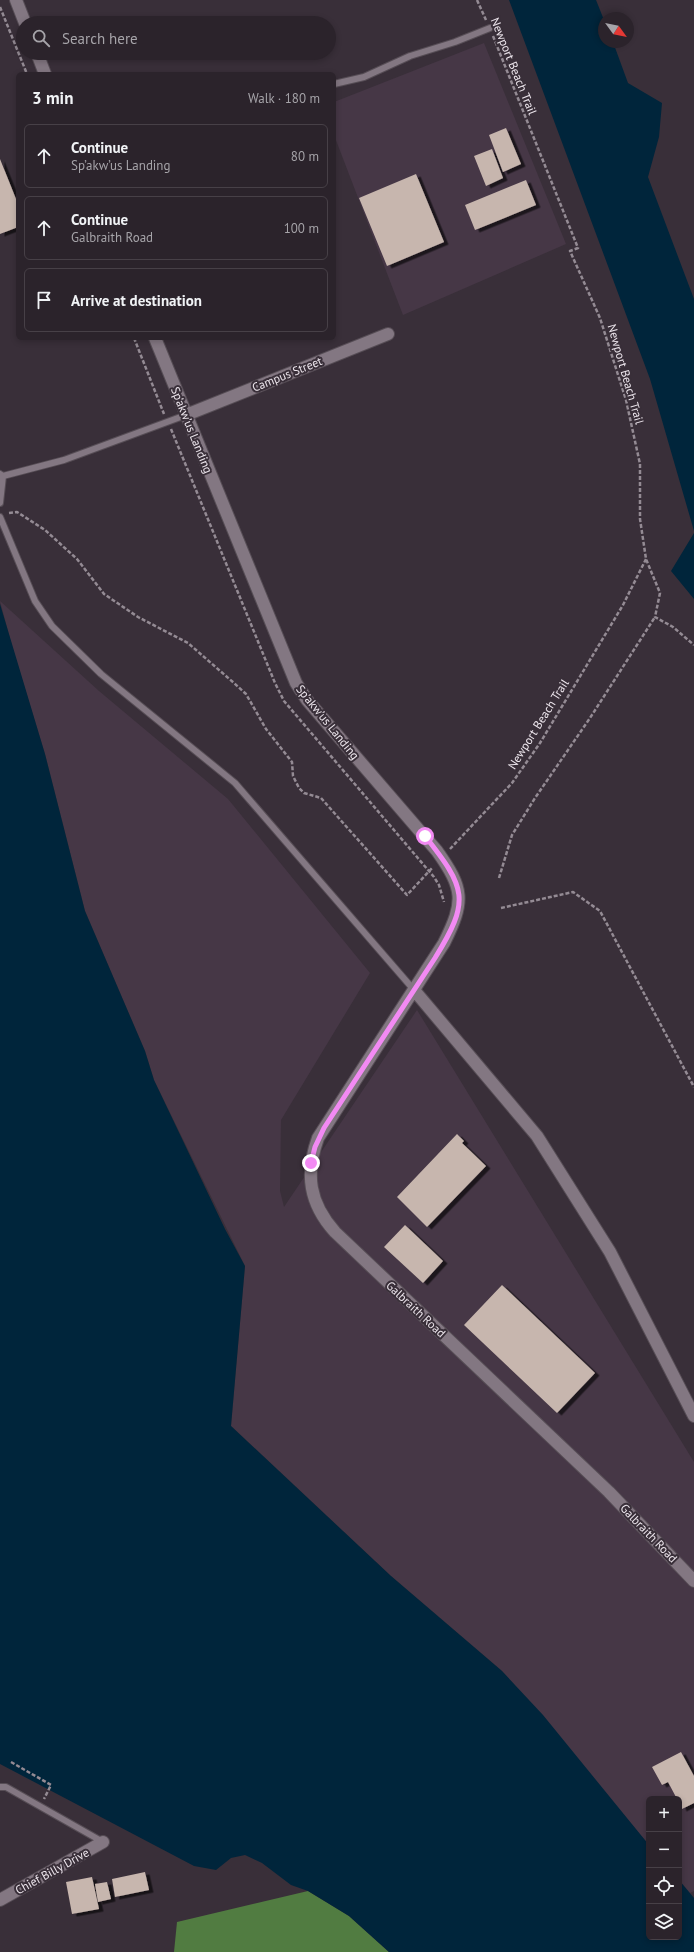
<!DOCTYPE html>
<meta charset="utf-8">
<style>
body{margin:0;font-family:"PT Sans",sans-serif;background:#332b33;color:#f1f3f6}
.controls{position:absolute;right:12px;bottom:12px;display:grid;overflow:hidden;border-radius:6px;box-shadow:0 2px 6px #0003}
.controls button{width:36px;height:36px;display:grid;place-items:center;padding:0;border:0;border-bottom:1px solid #474047;background:#2b232b;color:#f1f3f6;font:20px sans-serif}
.compass{position:absolute;left:598px;top:12px;width:36px;height:36px;border-radius:50%;background:#2b232b;box-shadow:0 2px 6px #0003;rotate:123deg}
.stop{position:absolute;width:12px;height:12px;margin:-9px;border:3px solid #f28af3;border-radius:50%;background:#fff}
.stop.end{background:#f28af3;border-color:#fff;box-shadow:0 1px 4px #0008}
.list{margin:0;padding:0;list-style:none}
h2{display:flex;justify-content:space-between;align-items:center;height:52px;margin:0;padding:0 16px;font-size:17px}
h2 small{font-size:13px;font-weight:400;color:#a6a4a9}
.list li{display:grid;grid-template-columns:26px 1fr auto;gap:12px;align-items:center;box-sizing:border-box;height:64px;margin:0 8px 8px;padding:0 8px;border:1px solid #474047;border-radius:6px}
.list b{display:block;font-size:15px;white-space:nowrap}
.list p{margin:0;font-size:13px;white-space:nowrap;color:#a6a4a9}
.list em{font-size:13px;font-style:normal;color:#a6a4a9}
.icon{flex:none;width:22px;height:22px;fill:none;stroke:currentColor;stroke-width:2;stroke-linecap:round;stroke-linejoin:round}
.map{position:relative;flex:none;width:694px;height:1952px;overflow:hidden}
.search{position:absolute;background:#2b232b;box-shadow:0 2px 6px #0003;left:16px;top:16px;width:320px;height:44px;display:flex;align-items:center;gap:10px;box-sizing:border-box;padding:0 14px;border-radius:22px;color:#a6a4a9;font-size:15px}
.panel{position:absolute;background:#2b232b;box-shadow:0 2px 6px #0003;left:16px;top:72px;width:320px;height:268px;border-radius:6px}
.map>svg:first-child{display:block}
.built{fill:#463746}
.forest{fill:#517c41}
.water{fill:#00253b}
.building{fill:#c7b6ae;filter:url(#shadow)}
.lines{fill:none;stroke-linecap:round;stroke-linejoin:round}
.lane-casing{stroke:#564d55;stroke-width:8}
.street-casing{stroke:#564d55;stroke-width:14}
.path{stroke:#948b94;stroke-width:2.5;stroke-dasharray:4 2;stroke-linecap:butt}
.lane{stroke:#837782;stroke-width:6}
.street{stroke:#837782;stroke-width:12}
.route{stroke:#f28af3;stroke-width:5}
.labels{text-anchor:middle;dominant-baseline:central;stroke-width:4;stroke-linejoin:round;paint-order:stroke}
.street-label{font-size:12px;fill:#ede6ed;stroke:#392f39}
</style>
<div class="map">
<svg width="694" height="1952" viewBox="0 0 694 1952">
<defs>
<filter id="shadow"><feDropShadow dx="4.5" dy="2.5" stdDeviation="0" flood-color="#0009"/></filter>
</defs>
<rect width="100%" height="100%" fill="#392f39"/>
<!-- built -->
<path class="built" d="M484,43l82,201 -163,71 -69,-180v-33z
M0,601l99,90 129,108 142,174 -89,147 -1,71 4,16 133,-197 277,452v429l-4,2 -11,-13v-81h-30v46l-147,-174 -111,-95 -160,-150 14,-160 -91,-186 -9,-29 -60,-140 -40,-157 -33,-108z"/>
<!-- forest -->
<path class="forest" d="M308,1891l41,25 40,36h-215l3,-30z"/>
<!-- water -->
<path class="water" d="M509,0h87l8,20v22h9l15,41 34,20 -3,34 -11,40 46,122v232l-44,-152z
M694,533v66l-23,-28z
M0,604l45,150 40,157 60,140 9,29 71,149 20,37 -14,160 160,150 111,95 41,44 106,130v92h30v-57l15,18v54h-305l-40,-36 -41,-25 -17,-6 -29,-22 -17,-8 -14,3 -15,12 -22,-4 -194,-102z"/>
<!-- building -->
<path class="building" d="M506,128l15,36 -18,8 -14,-37z
M492,149l11,29 -17,8 -12,-30z
M0,159l18,45v23l-18,7z
M416,174l28,68 -57,24 -28,-68z
M526,180l10,25 -61,25 -10,-25z
M457,1134l7,7 -2,2 24,23 -59,61 -30,-30z
M405,1225l38,36 -20,22 -39,-36z
M502,1285l93,88 -38,40 -93,-88z
M681,1752l13,24v27l-12,6 -3,-10h-2l-9,-17 -6,3 -10,-18z
M145,1872l4,18 -34,7 -3,-18z
M92,1877l7,32 -27,5 -6,-32z
M107,1882l4,17 -13,3 -3,-18z"/>
<g class="lines">
<!-- lane casing -->
<g class="lane-casing">
<path id="lane" d="M334,84l30,-7 46,-21 45,-14 35,-14
M0,474l3,2 61,-16 122,-45
M0,503l3,-27
M0,517l35,84 17,25 49,48 134,109 179,207
M0,1787h6l97,55"/>
</g>
<!-- street casing -->
<g class="street-casing">
<path id="street" d="M16,0l9,23
M37,53l8,21
M155,338l141,345 11,17 130,151c27,38 28,50 7,92l-126,195c-13,36 -9,65 17,94l274,260 85,89
M186,415l202,-81
M414,990l123,146 73,116 84,164
M0,1900l103,-58"/>
</g>
<!-- path -->
<path class="path" d="M477,0l9,20
M0,7l27,67
M493,36l85,212 -8,3 30,67 26,82 14,64v55l6,40 14,34 -5,24 18,10 21,18
M134,338l30,76
M171,429l104,254 9,18 150,176 5,8 5,17
M9,513l8,-1 28,18 32,29 27,35 34,23 50,26 46,40 12,11 20,35 26,33 1,14 6,12 5,5 17,5 86,97 26,-28
M450,849l62,-66 28,-40 83,-138 23,-46
M499,878l13,-43 23,-37 55,-80 65,-101
M501,908l72,-16 27,19 94,176
M11,1762l40,23 -7,14"/>
<!-- lane -->
<use href="#lane" class="lane"/>
<!-- street -->
<use href="#street" class="street"/>
</g>
<g class="lines">
<!-- route -->
<path class="route" d="M311,1163l4,-16 9,-19 111,-170c36,-58 31,-70 -10,-122"/>
</g>
<g class="labels">
<!-- street labels -->
<g class="street-label">
<text transform="translate(514 66) rotate(68)">Newport Beach Trail</text>
<text transform="translate(287 374) rotate(-22)">Campus Street</text>
<text transform="translate(626 374) rotate(74)">Newport Beach Trail</text>
<text transform="translate(192 430) rotate(68)">Sp’akw’us Landing</text>
<text transform="translate(328 722) rotate(51)">Sp’akw’us Landing</text>
<text transform="translate(538 724) rotate(-58)">Newport Beach Trail</text>
<text transform="translate(416 1309) rotate(43)">Galbraith Road</text>
<text transform="translate(649 1533) rotate(46)">Galbraith Road</text>
<text transform="translate(52 1871) rotate(-29)">Chief Billy Drive</text>
</g>
</g>
</svg>
<div class="controls">
<button>+</button>
<button>−</button>
<button><svg class="icon" aria-label="locate" viewBox="0 0 24 24"><circle cx="12" cy="12" r="6"/><path d="M12 2v4M12 18v4M2 12h4M18 12h4"/></svg></button>
<button><svg class="icon" aria-label="layers" viewBox="0 0 24 24"><path d="M12 4l9 5-9 5-9-5zM3 14l9 5 9-5"/></svg></button>
</div>
<svg class="compass" viewBox="-18 -18 36 36"><path d="M0-13l5 13h-10z" fill="#e53935"/><path d="M0 13l5-13h-10z" fill="#a6a4a9"/></svg>
<div class="stop" style="left:425px;top:836px"></div>
<div class="stop end" style="left:311px;top:1163px"></div>
<div class="search"><svg class="icon" aria-label="search" viewBox="0 0 24 24"><circle cx="10" cy="10" r="6"/><path d="M15 15l6 6"/></svg>Search here</div>
<section class="panel">
<h2>3 min<small>Walk · 180 m</small></h2>
<ul class="list">
<li><svg class="icon" aria-label="ahead" viewBox="0 0 24 24"><path d="M12 20V5M6 11l6-6 6 6"/></svg><div><b>Continue</b><p>Sp’akw’us Landing</p></div><em>80 m</em></li>
<li><svg class="icon" aria-label="ahead" viewBox="0 0 24 24"><path d="M12 20V5M6 11l6-6 6 6"/></svg><div><b>Continue</b><p>Galbraith Road</p></div><em>100 m</em></li>
<li><svg class="icon" aria-label="arrive" viewBox="0 0 24 24"><path d="M6 21V4h12l-3 4 3 4H6"/></svg><div><b>Arrive at destination</b></div></li>
</ul>
</section>
</div>
